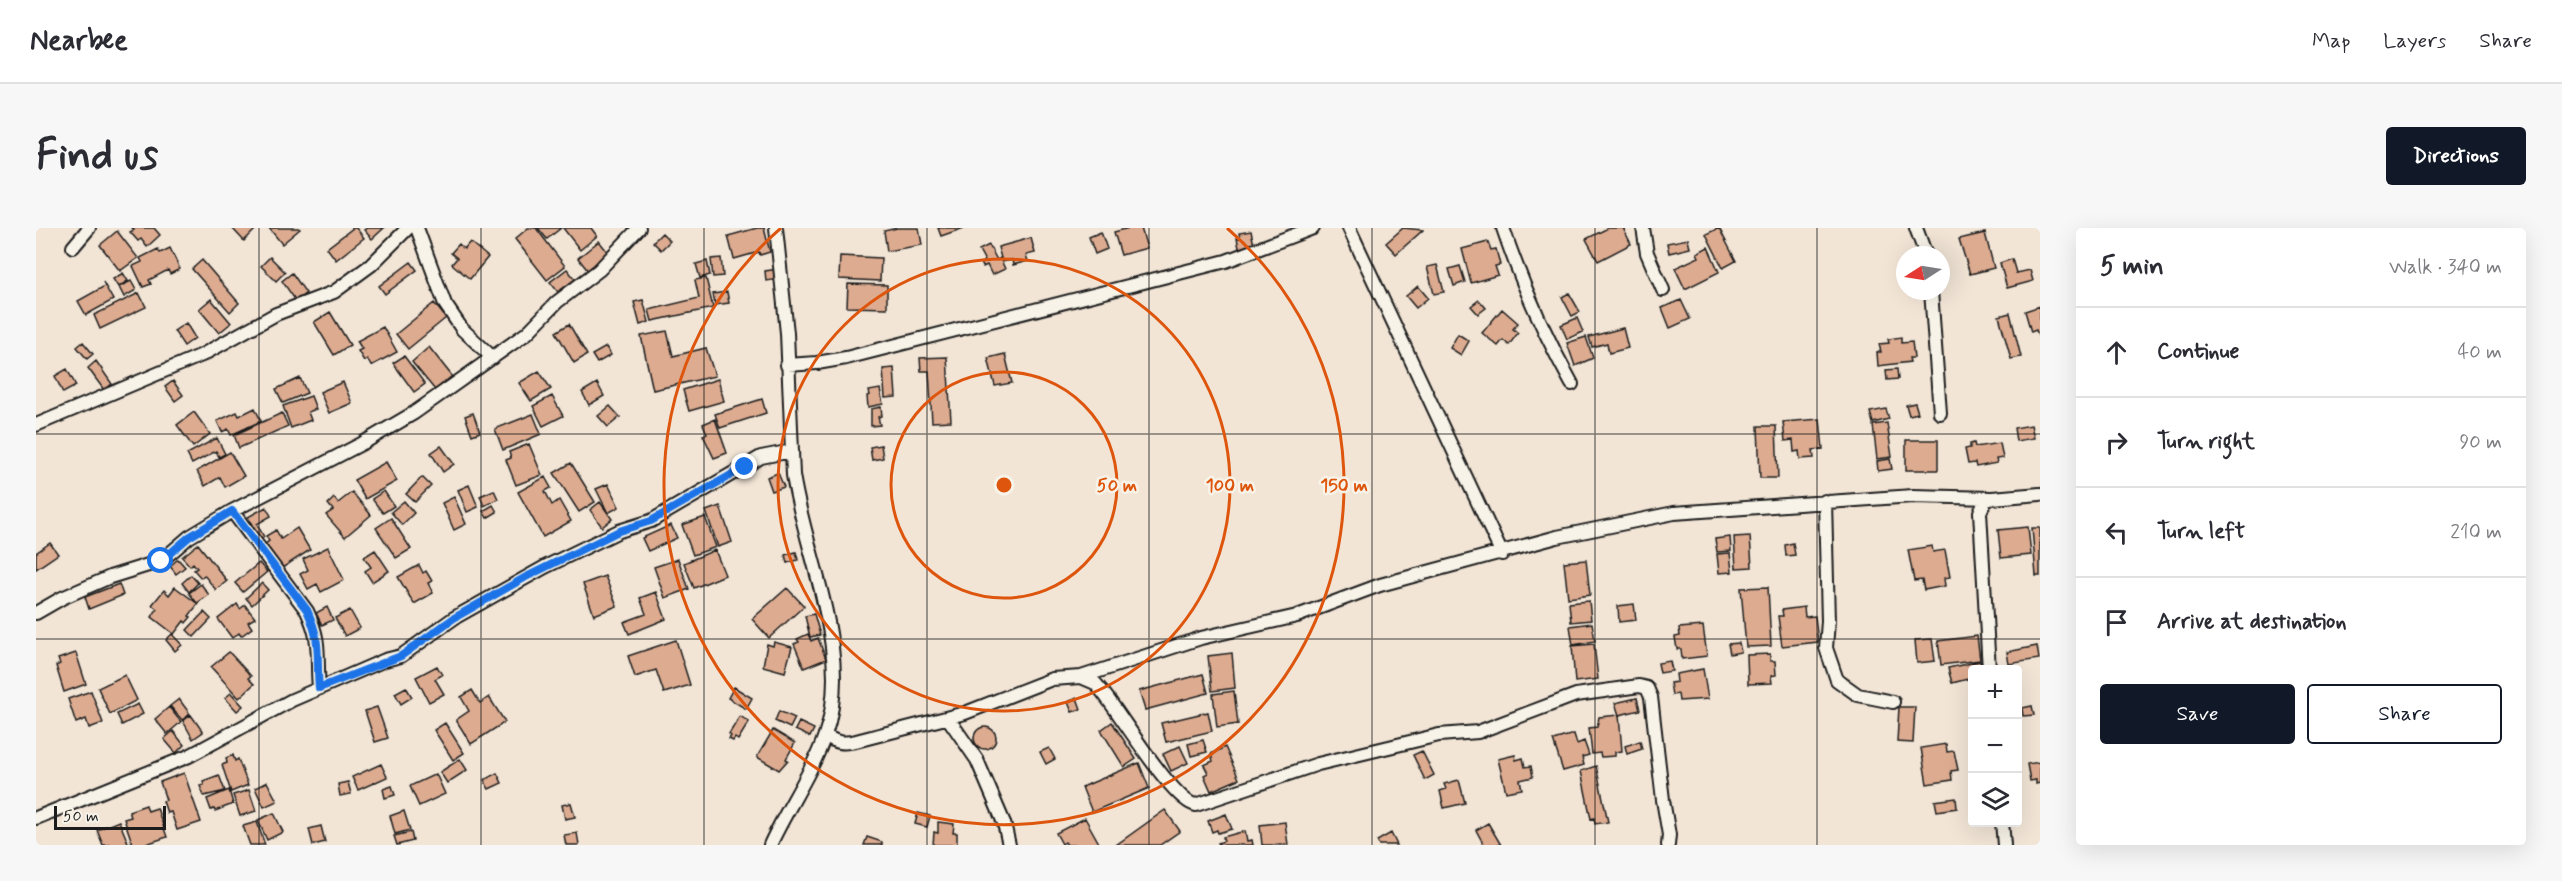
<!DOCTYPE html>
<meta charset="utf-8">
<style>
body{margin:0;font-family:Mynerve,sans-serif;background:#f7f7f7;color:#2b2b33}
.controls{position:absolute;right:18px;bottom:18px;display:grid;overflow:hidden;border-radius:6px;box-shadow:0 6px 24px #0002}
.controls button{width:54px;height:54px;display:grid;place-items:center;padding:0;border:0;border-bottom:2px solid #e1e1e2;background:#fff;color:#2b2b33;font:30px sans-serif}
.compass{position:absolute;left:1860px;top:18px;width:54px;height:54px;border-radius:50%;background:#fff;box-shadow:0 6px 24px #0002;rotate:258deg}
.scale{position:absolute;left:18px;bottom:15px;width:112px;box-sizing:border-box;padding-left:6px;border:3px solid #1c1c1c;border-top:0;font-size:16px;line-height:21px;white-space:nowrap;color:#1c1c1c;-webkit-text-stroke:4px #f7f3e8;paint-order:stroke}
.stop{position:absolute;width:18px;height:18px;margin:-14px;border:4px solid #1a73e8;border-radius:50%;background:#fff}
.stop.end{background:#1a73e8;border-color:#fff;box-shadow:0 2px 6px #0008}
.list{margin:0;padding:0;list-style:none}
h2{display:flex;justify-content:space-between;align-items:center;height:78px;margin:0;padding:0 24px;font-size:26px}
h2 small{font-size:20px;font-weight:400;color:#7c7c81}
.list li{display:grid;grid-template-columns:39px 1fr auto;gap:18px;align-items:center;box-sizing:border-box;height:90px;padding:0 24px;border-top:2px solid #e1e1e2}
.list b{display:block;font-size:22px;white-space:nowrap}
.list em{font-size:20px;font-style:normal;color:#7c7c81}
.actions{display:flex;gap:12px;padding:18px 24px}
.actions a{flex:1;padding:14px 0;border:2px solid #111827;border-radius:6px;text-align:center;font-size:21px;color:#111827}
.actions .main{background:#111827;color:#fff}
.icon{flex:none;width:33px;height:33px;fill:none;stroke:currentColor;stroke-width:2;stroke-linecap:round;stroke-linejoin:round}
.map{position:relative;flex:none;width:2004px;height:617px;overflow:hidden;border-radius:6px}
header{display:flex;align-items:center;gap:36px;box-sizing:border-box;height:84px;padding:0 30px;background:#fff;border-bottom:2px solid #e1e1e2}
header strong{font-size:28px}
nav{display:flex;gap:33px;margin-inline-start:auto;font-size:21px}
.intro{display:flex;align-items:center;justify-content:space-between;box-sizing:border-box;height:144px;padding:0 36px}
h1{margin:0;font-size:42px}
.button{padding:15px 27px;border-radius:6px;background:#111827;color:#fff;font-size:21px;font-weight:700}
main{display:flex;gap:36px;padding:0 36px}
aside{flex:1;background:#fff;border-radius:6px;box-shadow:0 6px 24px #0002}
.map>svg:first-child{display:block}
.building{fill:#ddab90;stroke:#1c1c1c;stroke-width:1.5}
.lines{fill:none;stroke-linecap:round;stroke-linejoin:round}
.minor-casing{stroke:#1c1c1c;stroke-width:16}
.minor{stroke:#f7f3e8;stroke-width:12}
.route{stroke:#1a73e8;stroke-width:8}
.grid{fill:none;stroke:#1c1c1c;stroke-width:1.5;stroke-opacity:0.55}
.ring{fill:none;stroke:#de560d;stroke-width:3}
.centre{fill:#de560d;stroke:#f7f3e8;stroke-width:3}
.ring-label{font-size:18px;text-anchor:middle;font-weight:bold;fill:#de560d;stroke:#f7f3e8;stroke-width:5;stroke-linejoin:round;paint-order:stroke}
</style>
<header>
<strong>Nearbee</strong>
<nav><a>Map</a><a>Layers</a><a>Share</a></nav>
</header>
<div class="intro"><h1>Find us</h1><a class="button">Directions</a></div>
<main>
<div class="map">
<svg width="2004" height="617" viewBox="0 0 2004 617">
<rect width="100%" height="100%" fill="#f2e5d6"/>
<filter id="ink" filterUnits="userSpaceOnUse"><feTurbulence type="fractalNoise" baseFrequency=".0167" numOctaves="2"/><feDisplacementMap in="SourceGraphic" scale="12" xChannelSelector="R" yChannelSelector="G"/><feConvolveMatrix kernelMatrix="1 2 1 2 8 2 1 2 1" color-interpolation-filters="sRGB"/></filter>
<g filter="url(#ink)">
<!-- building -->
<path class="building" d="M96,0h22l6,7 -13,12 -6,-8 -3,2 -8,-9 4,-2z
M196,0h25l-13,13z
M233,0h30l1,1 -18,15z
M317,0h3l8,10 -28,22 -9,-12z
M331,0h17l-12,11 -8,-9z
M492,0h8l29,38 -18,14 -32,-41z
M502,0h23l-14,11z
M527,0h28l6,8 -17,14z
M721,0h7l6,24 -10,3 -1,-3 -25,7 -6,-23z
M861,0h22l3,17 -35,6 -3,-20z
M902,0h26l-23,8z
M1093,0h12l6,20 -26,7 -7,-23z
M1367,0l20,2 -27,24 -10,-11z
M1572,0h15l8,16 -33,17 -12,-22z
M1683,0l17,33 -13,7 -17,-34z
M81,3l21,27 -18,13 -20,-26z
M1215,3l3,14 -15,3 -2,-10h3l-1,-5z
M1065,4l6,17 -12,5 -6,-17z
M626,5l8,8 -9,9 -8,-8z
M1949,5l9,35 -24,6 -11,-35z
M995,10l4,15 -9,2 2,6 -15,4 -1,-5 -10,2 -4,-15z
M1652,11l2,9 -21,5 -2,-10z
M563,13l11,14 -21,17 -11,-14z
M434,14l18,15 -18,22 -18,-15 5,-6 -6,-5 8,-9 5,5z
M1452,14l3,8 5,-1 4,16 -5,1 3,9 -27,8 -9,-34z
M953,17l8,15 3,-2 5,11 -13,6 -5,-10 -4,2 -2,-4 4,-2 -6,-11z
M1672,19l11,25 -34,17 -10,-21 24,-11 -2,-4z
M134,20l10,21 -10,5 -2,-4 -19,10 2,4 -8,3 -10,-21 9,-4 -2,-4 18,-9 2,4z
M804,28l41,2 -1,23 -41,-2z
M234,29l15,15 -9,9 -15,-15z
M685,30l2,18 -10,1 -2,-18z
M1976,31l4,14 14,-3 3,11 -26,7 -7,-25z
M166,32l37,43 -9,9 -38,-43z
M671,33l3,14 -10,3 -4,-14z
M375,34l6,8 -32,24 -6,-8z
M1401,37l7,27 -10,2 -7,-27z
M1424,38l5,16 -11,4 -5,-17z
M531,41l8,10 -17,13 -8,-10z
M742,41l1,10 -13,2 -1,-10z
M87,45l5,8 -10,6 -5,-8z
M256,45l14,20 -10,8 -14,-20z
M670,50l7,30 -61,13 -3,-11 50,-12 -4,-18z
M95,53l5,9 -12,7 -5,-10z
M67,54l10,18 -27,15 -8,-14 27,-15z
M812,56l39,1v23l-40,-1z
M1382,58l10,12 -12,10 -10,-12z
M691,64l2,11 -14,2 -2,-11z
M103,65l7,14 -46,22 -6,-14z
M1533,65l11,19 -8,4 -10,-19z
M175,71l20,24 -12,10 -20,-24z
M607,72l6,22 -9,3 -6,-23z
M1443,72l7,8 -8,6 -7,-8z
M1645,72l9,19 -20,9 -8,-20z
M398,75l12,15 -38,31 -12,-15z
M2004,78v35l-4,-11 -5,2 -6,-21z
M1466,81l16,14 -5,6 5,4 -9,12 -6,-5 -5,6 -16,-13z
M294,84l20,33 -16,10 -20,-33z
M1974,85l11,44 -10,2 -12,-43z
M1541,90l6,14 -16,7 -6,-14z
M150,95l9,15 -11,8 -10,-15z
M533,96l18,31 -13,8 -18,-31z
M347,99l14,25 -26,14 -4,-7 -3,2 -6,-10 4,-2 -5,-8z
M1587,100l5,20 -19,5 -2,-10 -15,4 -3,-10z
M631,103l6,25 33,-8 9,28 -62,14 -12,-54z
M1422,106l11,7 -8,14 -11,-7z
M1550,109l7,21 -18,8 -8,-23z
M1865,109v6l11,-1 2,16h-5l1,4 -32,4 -1,-14h4l-2,-8 10,-1 -1,-4z
M47,114l10,12 -6,5 -10,-12z
M393,119l23,29 -17,14 -23,-28z
M570,119l5,8 -14,8 -5,-8z
M969,126l7,29 -17,3 -7,-28z
M368,128l21,28 -11,8 -21,-29z
M911,129l4,64 -19,1 -3,-51h-8l-1,-13z
M60,133l16,23 -8,6 -16,-22z
M858,140l2,29 -11,1 -2,-29z
M31,141l9,17 -13,7 -8,-17z
M1861,141l1,10 -11,1 -1,-10z
M503,143l12,18 -20,12 -12,-18z
M264,150l7,15 -24,10 -7,-14z
M682,151l6,22 -35,10 -6,-21z
M137,153l10,14 -8,6 -10,-14z
M307,154l9,21 -23,10 -9,-21z
M561,155l7,13 -15,9 -7,-13z
M844,161l3,15 -15,3 -1,-11 3,-1 -1,-4z
M275,168l5,13 -8,3 3,8 -20,8 -8,-22z
M516,168l11,20 -20,10 -10,-20z
M726,171l4,14 -46,15 -5,-14z
M1879,175l3,10 -9,2 -3,-10z
M574,178l10,11 -12,10 -10,-11z
M845,179l1,9 -4,1 2,8 -9,1v-17z
M219,180l6,13 -30,14 -3,-6 -6,3 -5,-11 20,-9 2,4z
M1850,181l3,10 -16,4 -3,-11z
M158,184l16,22 -17,13 -16,-22z
M246,185l6,13 -49,22 -5,-13z
M437,185l7,19 -8,3 -7,-19z
M497,186l8,20 -38,16 -8,-21z
M679,191l12,34 -13,5 -11,-23 4,-1 -4,-10z
M1784,191l3,30 -10,1 1,8 -14,1 -1,-8 -5,1 -1,-12 -8,1 -2,-19z
M1851,195l5,34 -15,2 -4,-34z
M1995,197l3,13 -18,3 -2,-13z
M1722,198h18l2,52h-18z
M181,210l8,16 -6,3 -3,-6 -24,13 -5,-10z
M1870,212h32v30h-32z
M1938,215l1,4 25,-4 3,15 -7,1 1,4 -21,4 -1,-4 -7,1 -3,-15 5,-1v-4z
M493,216l13,31 -26,10 -10,-25 5,-2 -2,-6z
M845,217l2,13 -11,2 -2,-13z
M405,218l13,18 -11,8 -12,-19z
M194,224l14,24 -19,11 -5,-10 -15,9 -8,-15z
M1854,231l2,10 -14,2 -1,-10z
M350,234l11,19 -32,18 -11,-19z
M535,235l24,39 -16,10 -25,-39z
M742,245l6,14 -12,4 -5,-14z
M386,249l9,9 -16,16 -9,-8z
M509,249l6,11 -6,3 7,14 7,-5 12,21 -28,16 -25,-45z
M572,256l11,23 -11,6 -12,-24z
M433,257l9,22 -11,5 -9,-22z
M458,262l4,9 -14,7 -4,-10z
M348,263l10,15 -11,7 -11,-14z
M316,264l19,23 -26,22 -19,-22 7,-5 -5,-6 6,-6 4,5z
M418,269l12,27 -12,6 -12,-27z
M368,273l10,12 -12,12 -11,-13z
M564,274l12,17 -10,8 -12,-17z
M457,277l4,7 -10,6 -4,-7z
M684,278l12,36 -14,5 -12,-36z
M230,279l5,9 -14,8 7,13 -4,3 -12,-23z
M669,289l11,30 -23,8 -11,-30z
M355,290l20,31 -15,9 -20,-30z
M635,297l6,13 -29,13 -6,-13z
M1992,299l3,28 -30,3 -3,-28z
M261,300l13,22 -31,20 -15,-25 5,-4 -3,-5 10,-6 5,9z
M1996,300h8v48h-4z
M1714,308l2,31 -16,1 -2,-31z
M1694,309l1,14 -14,1 -2,-13z
M14,315l8,11 -22,15v-16z
M1757,315l2,12 -9,1 -1,-11z
M162,316l29,37 -11,9 -12,-15 -3,3 -7,-8 3,-2 -4,-5 -3,3 -8,-9z
M1896,318l1,6 12,-2 5,27 -6,1 1,8 -21,4 -2,-10 -8,1 -6,-31z
M292,319l16,33 -23,12 -4,-8 -9,5 -8,-15 8,-4 -5,-11z
M339,322l14,21 -17,11 -7,-11 6,-4 -7,-10z
M679,322l10,25 -31,13 -10,-25z
M760,324l2,8 -11,3 -2,-8z
M1694,325l2,19 -13,1 -2,-19z
M142,331l7,8 -9,7 -6,-8z
M642,331l11,30 -24,9 -11,-31z
M1550,332l4,35 -22,3 -4,-36z
M223,335l8,9 -24,20 -8,-9z
M383,337l4,8 3,-2 6,10 -4,2 5,10 -19,11 -16,-27z
M155,347l7,8 -9,9 -7,-9z
M569,348l12,30 -23,9 -11,-31z
M226,355l6,7 -16,15 -6,-7z
M83,356l4,11 -34,14 -4,-12z
M165,356l8,11 -12,8 -8,-10z
M139,359l23,17 -9,12 2,1 -5,6 -2,-2 -10,13 -22,-17 5,-8 -5,-4 12,-15 5,5z
M1732,359l3,59 -25,1 -5,-59z
M751,360l17,18 -35,32 -17,-19z
M620,364l10,27 -37,15 -5,-12 22,-8 -6,-16z
M1553,373l2,19 -20,2 -2,-19z
M201,376l3,5 5,-4 10,13 -7,4 4,6 -11,8 -2,-3 -7,5 -14,-19z
M1598,376l2,16 -17,2 -1,-16z
M291,379l6,13 -11,5 -6,-12z
M1768,379l1,10 10,-1 3,26 -36,4 -4,-30h5l-1,-6z
M314,382l10,18 -15,8 -10,-18z
M168,384l7,7 -17,18 -7,-7z
M778,386l6,21 -10,2 -5,-21z
M1556,395l3,18 -22,4 -3,-19z
M1667,398l4,30 -25,3 -1,-10h-4l-2,-12 5,-1 -1,-8z
M136,406l10,11 -7,6 -9,-11z
M772,406l3,7 7,-3 8,21 -22,9 -10,-24 5,-2 -2,-3z
M1941,408l3,24 -39,5 -3,-24z
M1896,411l3,22 -18,2 -2,-23z
M640,412l14,45 -26,8 -8,-23 -21,7 -7,-21z
M738,414l18,5 -7,25 -22,-6 4,-22 6,2z
M1703,415l2,9 -11,2 -2,-10z
M1558,416l4,35 -23,3 -3,-36z
M2001,418l2,13 -30,5 -2,-12z
M193,424l22,24 -3,2 6,6 -15,14 -28,-31z
M40,425l10,31 -22,8 -8,-26 4,-2 -2,-5z
M1196,425l3,35 -23,3 -4,-35z
M1734,426v7h5l1,14 -5,1 1,7 -24,1 -1,-29z
M1634,433l2,10 -12,2 -2,-10z
M1944,433l2,9h-10v8l-20,5 -4,-15z
M401,438l5,9 -7,4 9,15 -15,8 -13,-25z
M1667,441l5,30 -29,2 -1,-7 -6,1 -2,-12 7,-1 -1,-8z
M1167,446l5,19 -63,17 -6,-19z
M89,447l12,25 -27,14 -12,-26z
M370,459l6,10 -11,7 -6,-11z
M698,459l18,11 -6,11 -18,-11z
M436,462l8,13 9,-6 16,25 -34,22 -15,-24 13,-9 -8,-14z
M55,463l12,32 -14,5 -3,-9 -10,4 -8,-24z
M1198,463l4,33 -21,3 -4,-33z
M195,465l12,13 -6,5 -12,-13z
M1041,470l4,11 -9,3 -4,-10z
M1601,470l3,12 -21,5 -4,-12z
M143,471l11,15 -8,6 -12,-14z
M102,476l5,10 -21,11 -5,-11z
M1996,478l2,9 -11,1 -1,-8z
M133,479l12,15 -14,12 -12,-15z
M341,479l11,31 -13,4 -10,-31z
M1863,479h16l-2,36 -16,-1z
M743,483l16,7 -5,10 -15,-7z
M1172,484l4,19 -46,11 -5,-19z
M155,487l12,17 -10,7 -10,-18z
M1583,487l3,36 -7,1v4l-14,1 -1,-4 -8,1 -3,-26 8,-1 2,-10z
M704,488l9,6 -11,18 -3,-2 -2,3 -4,-2 2,-3 -2,-2z
M763,494l15,7 -4,8 -15,-7z
M1076,494l24,37 -12,8 -23,-37z
M409,495l19,30 -11,7 -19,-30z
M938 510a11 11 0 1 1 22 0a11 11 0 1 1-22 0Z
M737,502l22,13 -9,16 2,1 -9,10 -22,-13z
M137,503l11,14 -8,8 -12,-14z
M1538,506l3,10 7,-3 5,14 -7,2 2,8 -21,6 -10,-31z
M1167,512l4,12 -16,4 -3,-12z
M1604,513l2,8 -15,5 -2,-8z
M1910,516l1,8 7,-1 4,19 -7,1 1,9 -25,4 -6,-36z
M1144,518l8,17 -17,8 -8,-17z
M1189,519l14,32 -28,12 -7,-16 4,-2 -4,-8 9,-4 -2,-7z
M1013,520l6,11 -9,5 -6,-12z
M1386,523l12,24 -9,5 -12,-25z
M197,527l2,6 3,-2 10,26 -17,7 -9,-27 5,-2 -1,-5z
M1479,527l1,5 7,-2 2,9 6,-1 2,11 -13,3 2,9 -16,3 -8,-33z
M424,531l7,11 -20,13 -7,-11z
M2004,534v21l-4,1v-4l-6,1 -3,-17z
M1103,535l10,25 -57,24 -10,-25z
M345,536l6,13 -29,13 -6,-13z
M1560,538l12,56 -13,2 -1,-6 -3,1 -10,-48z
M148,545l17,49 -24,8 -6,-18 -4,1 -4,-12 3,-1 -6,-18z
M461,545l5,10 -13,6 -5,-9z
M400,546l9,20 -26,12 -9,-20z
M183,547l6,16 -21,5 -4,-10 4,-1 -1,-4z
M1423,552l6,23 -21,5 -4,-17 6,-2 -2,-5z
M231,554l10,19 -13,6 -9,-19z
M312,554l3,12 -11,2 -2,-12z
M356,558l3,9 -10,3 -2,-9z
M193,562l4,14 -18,7 -1,-2 -3,1 -4,-11z
M213,562l7,21 -16,5 -7,-21z
M1920,570l1,10 -20,3 -2,-10z
M535,575l4,14 -10,2 -3,-14z
M110,577l2,6 9,-3 10,29 -24,8h-10l-9,-26 7,-2 -2,-6z
M1129,582l15,21 -20,14h-44z
M368,583l6,19 -15,4 -5,-18z
M238,585l9,19 -16,8 -9,-20z
M882,585l12,3 -3,11 -12,-3z
M1190,586l6,15 -14,4 -1,-3 -5,2 -4,-11z
M1049,590l15,27h-33l-2,-3 -3,2 -6,-11z
M83,593l10,24h-26l-6,-15z
M221,594l8,23h-15l-7,-19z
M902,594l16,2 -1,9h4v12h-24l1,-13 4,1z
M1249,594l3,23h-26l-2,-20z
M1452,595l13,22h-17l-8,-15z
M285,598l4,16 -12,3 -4,-16z
M1209,603l2,10 5,-1 1,5h-34l-1,-2 6,-2 -1,-4z
M375,604l2,9 -16,4 -3,-9z
M541,605l2,12h-13l-2,-10z
M1355,605l6,12h-18l-2,-4z
M831,609l15,5v3h-18z"/>
<g class="lines">
<!-- minor casing -->
<g class="minor-casing">
<path id="minor" d="M381,0l28,76 17,25 31,29
M1313,0l153,326
M1467,0c18,54 41,106 69,156
M1607,0l4,25 16,37
M1880,0l10,27
M37,19l16,-19
M1895,63l9,122
M751,137l30,-2 29,-5 380,-97 87,-33
M0,197l166,-70 74,-41 58,-22 37,-27 37,-37
M1789,273l3,120 -2,27 11,32 21,15 35,7
M196,283l75,100c15,32 9,44 12,77
M0,385l26,-15 48,-21 51,-16 28,-24 43,-26 131,-68 51,-30 113,-80 30,-31 42,-32 40,-42
M1953,442l-9,-158 5,-11 7,-3 48,-4
M1045,449l120,-39 96,-22 83,-31 177,-48 117,-24 239,-17 79,2
M912,490l29,42 27,63 5,22
M789,507c11,8 18,9 31,6l109,-28 87,-34 29,-2 14,6 6,7c18,21 72,112 95,115l122,-41 121,-29 39,-3 98,-37 63,-9 8,2 4,9 12,103 6,35 -1,10
M0,590l153,-62 103,-56 93,-40 16,-4 53,-38 91,-51 74,-36 32,-10 110,-64 31,-6
M1966,594l2,23
M734,617c17,-37 42,-72 55,-110 29,-81 -20,-180 -32,-260l-6,-142 -11,-105"/>
</g>
<!-- minor -->
<use href="#minor" class="minor"/>
</g>
</g>
<g class="lines" filter="url(#ink)">
<!-- route -->
<path class="route" d="M125,333l28,-24 43,-26 75,99c15,33 9,45 12,78l82,-32 53,-38 72,-41 93,-46 32,-10 94,-54"/>
</g>
<!-- grid -->
<path class="grid" d="M223,0v617M445,0v617M668,0v617M891,0v617M1113,0v617M1336,0v617M1559,0v617M1781,0v617M0,206h2004M0,411h2004"/>
<!-- distance rings -->
<g class="ring">
<circle cx="968" cy="257" r="113"/>
<circle cx="968" cy="257" r="226"/>
<path d="M1191 0A340 340 0 1 1 745 0"/>
</g>
<circle cx="968" cy="257" r="9" class="centre"/>
<g class="ring-label">
<text x="1081" y="263">50 m</text>
<text x="1194" y="263">100 m</text>
<text x="1308" y="263">150 m</text>
</g>
</svg>
<div class="controls">
<button>+</button>
<button>−</button>
<button><svg class="icon" aria-label="layers" viewBox="0 0 24 24"><path d="M12 4l9 5-9 5-9-5zM3 14l9 5 9-5"/></svg></button>
</div>
<svg class="compass" viewBox="-18 -18 36 36"><path d="M0-13l5 13h-10z" fill="#e53935"/><path d="M0 13l5-13h-10z" fill="#7c7c81"/></svg>
<div class="scale">50 m</div>
<div class="stop" style="left:125px;top:333px"></div>
<div class="stop end" style="left:709px;top:239px"></div>
</div>
<aside>
<h2>5 min<small>Walk · 340 m</small></h2>
<ul class="list">
<li><svg class="icon" aria-label="ahead" viewBox="0 0 24 24"><path d="M12 20V5M6 11l6-6 6 6"/></svg><div><b>Continue</b></div><em>40 m</em></li>
<li><svg class="icon" aria-label="right" viewBox="0 0 24 24"><path d="M7 20v-9h11M14 6l5 5-5 5"/></svg><div><b>Turn right</b></div><em>90 m</em></li>
<li><svg class="icon" aria-label="left" viewBox="0 0 24 24"><path d="M17 20v-9H6M10 6l-5 5 5 5"/></svg><div><b>Turn left</b></div><em>210 m</em></li>
<li><svg class="icon" aria-label="arrive" viewBox="0 0 24 24"><path d="M6 21V4h12l-3 4 3 4H6"/></svg><div><b>Arrive at destination</b></div></li>
</ul>
<div class="actions"><a class="main">Save</a><a>Share</a></div>
</aside>
</main>
